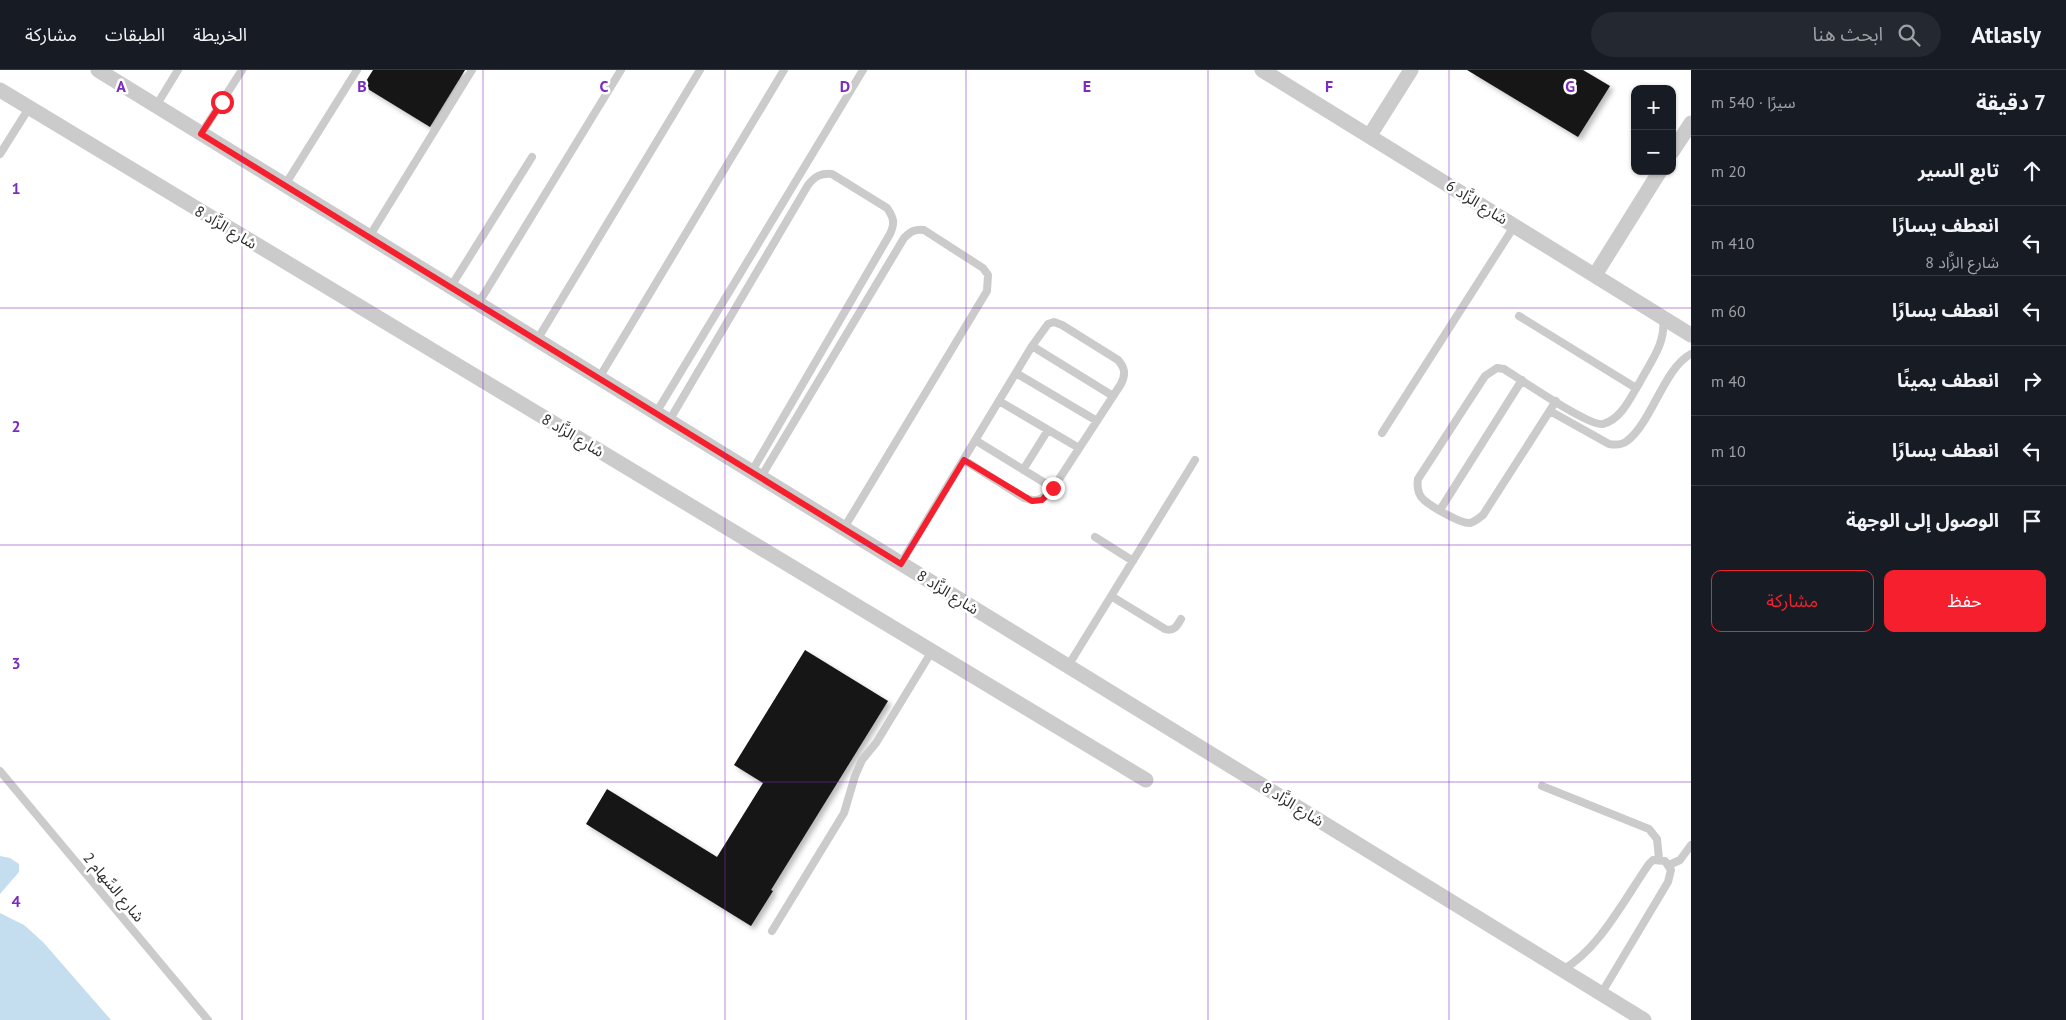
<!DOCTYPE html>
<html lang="ar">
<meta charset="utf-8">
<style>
body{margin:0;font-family:"PT Sans","Noto Sans Arabic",sans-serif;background:#242831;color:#f1f3f6;direction:rtl}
.controls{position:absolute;right:15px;top:15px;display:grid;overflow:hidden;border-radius:10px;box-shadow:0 1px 4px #0004}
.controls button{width:45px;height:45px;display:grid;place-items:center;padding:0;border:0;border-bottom:1px solid #363941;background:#171b24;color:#f1f3f6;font:25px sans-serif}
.stop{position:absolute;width:15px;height:15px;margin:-11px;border:4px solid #f61f2d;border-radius:50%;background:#fff}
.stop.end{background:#f61f2d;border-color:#fff;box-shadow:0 1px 5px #0008}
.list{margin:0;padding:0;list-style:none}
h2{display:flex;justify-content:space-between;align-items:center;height:65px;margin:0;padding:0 20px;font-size:21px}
h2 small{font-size:16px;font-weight:400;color:#9ea1a6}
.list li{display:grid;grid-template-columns:32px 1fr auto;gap:15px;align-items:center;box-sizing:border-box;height:70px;padding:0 20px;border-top:1px solid #363941}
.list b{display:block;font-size:19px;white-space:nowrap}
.list p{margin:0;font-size:16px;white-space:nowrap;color:#9ea1a6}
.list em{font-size:16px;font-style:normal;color:#9ea1a6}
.actions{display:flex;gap:10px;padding:15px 20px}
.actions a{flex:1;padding:11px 0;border:1px solid #f61f2d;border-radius:10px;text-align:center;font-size:18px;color:#f61f2d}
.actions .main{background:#f61f2d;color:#fff}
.icon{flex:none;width:28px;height:28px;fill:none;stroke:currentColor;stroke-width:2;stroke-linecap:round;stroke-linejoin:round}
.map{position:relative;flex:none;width:1691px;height:950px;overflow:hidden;direction:ltr}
header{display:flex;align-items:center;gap:30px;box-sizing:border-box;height:70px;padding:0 25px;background:#171b24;border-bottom:1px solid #363941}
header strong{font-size:24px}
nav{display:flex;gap:28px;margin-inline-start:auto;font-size:18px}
.search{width:350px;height:45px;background:#242831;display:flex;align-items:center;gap:12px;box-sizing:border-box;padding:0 18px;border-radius:28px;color:#9ea1a6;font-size:19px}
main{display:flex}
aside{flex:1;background:#171b24}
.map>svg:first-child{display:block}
.water{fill:#c4deef}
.building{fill:#151515;filter:url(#shadow)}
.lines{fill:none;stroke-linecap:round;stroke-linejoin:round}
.lane{stroke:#cbcbcb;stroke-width:8}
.street{stroke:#cbcbcb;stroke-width:15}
.route{stroke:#f61f2d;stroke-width:6}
.grid{fill:none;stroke:#7b2cbf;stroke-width:1;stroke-opacity:0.55}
.labels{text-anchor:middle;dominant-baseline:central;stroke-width:5;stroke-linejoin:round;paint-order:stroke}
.street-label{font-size:15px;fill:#2e2e2e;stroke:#fff}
.grid-label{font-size:16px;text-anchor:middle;font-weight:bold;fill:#7b2cbf;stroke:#fff;stroke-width:5;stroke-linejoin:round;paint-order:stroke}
</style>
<header>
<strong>Atlasly</strong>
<div class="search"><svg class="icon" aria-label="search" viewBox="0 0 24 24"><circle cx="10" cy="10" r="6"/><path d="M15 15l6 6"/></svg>ابحث هنا</div>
<nav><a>الخريطة</a><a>الطبقات</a><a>مشاركة</a></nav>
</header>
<main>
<aside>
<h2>7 دقيقة<small>سيرًا · 540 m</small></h2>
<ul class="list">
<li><svg class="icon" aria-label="ahead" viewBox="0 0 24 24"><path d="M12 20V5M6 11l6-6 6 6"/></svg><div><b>تابع السير</b></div><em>20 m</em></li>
<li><svg class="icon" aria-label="left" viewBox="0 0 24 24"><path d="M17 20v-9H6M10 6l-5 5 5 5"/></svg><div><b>انعطف يسارًا</b><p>شارع الزَّاد 8</p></div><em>410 m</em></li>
<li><svg class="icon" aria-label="left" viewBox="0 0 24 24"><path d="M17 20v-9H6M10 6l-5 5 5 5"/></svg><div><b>انعطف يسارًا</b></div><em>60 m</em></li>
<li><svg class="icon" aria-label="right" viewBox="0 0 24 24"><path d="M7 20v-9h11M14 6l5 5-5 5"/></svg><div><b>انعطف يمينًا</b></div><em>40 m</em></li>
<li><svg class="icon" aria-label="left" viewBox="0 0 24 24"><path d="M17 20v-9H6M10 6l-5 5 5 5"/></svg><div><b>انعطف يسارًا</b></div><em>10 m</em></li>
<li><svg class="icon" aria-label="arrive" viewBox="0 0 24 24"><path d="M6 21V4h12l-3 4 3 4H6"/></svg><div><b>الوصول إلى الوجهة</b></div></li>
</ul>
<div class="actions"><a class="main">حفظ</a><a>مشاركة</a></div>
</aside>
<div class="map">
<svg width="1691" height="950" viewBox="0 0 1691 950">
<defs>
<filter id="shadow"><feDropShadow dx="3.5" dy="3.5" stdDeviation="2.5" flood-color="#0004"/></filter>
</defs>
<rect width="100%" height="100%" fill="#fff"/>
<!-- water -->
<path class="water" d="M0,786l10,2 9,6v8l-19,22z
M0,843l24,12 19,17 68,78h-111z"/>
<!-- building -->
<path class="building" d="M373,0h92l-35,57 -67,-41z
M1467,0h116l27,16 -32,51z
M805,580l83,51 -117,189 2,1 -22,35 -165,-102 21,-35 110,68 46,-74 -29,-18z"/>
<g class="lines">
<!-- lane -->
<path class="lane" d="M156,36l22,-36
M201,64l41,-64
M0,84l29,-46
M285,115l72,-115
M369,167l103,-167
M450,218l82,-131
M478,234l143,-234
M1519,246l117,72
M537,270l163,-270
M1032,276l81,50
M1016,303l81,48
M599,308l185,-308
M999,331l80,47
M1556,331l-73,114c-4,3 -8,7 -13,8 -9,1 -38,-16 -46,-23 -6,-5 -7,-14 -6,-21l67,-103 12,-8 7,1c16,10 85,58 99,55 19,-5 28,-28 37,-42 11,-21 26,-39 23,-63
M1550,341l59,33c6,1 13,1 18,-3 25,-19 37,-73 64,-87
M656,343l207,-343
M669,351l139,-236c7,-9 13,-12 24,-11l55,34c7,10 8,15 3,26l-138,237
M1382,363l133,-208
M975,370l78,48
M1023,400l25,-40
M761,407l143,-239c7,-7 11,-9 20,-8l59,38 5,7 -1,16 -143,237
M1440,440l82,-130
M1095,467l38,24
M901,493l131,-217 16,-22 6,-2 8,3 56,35c7,8 8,14 3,24l-71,109c-9,7 -15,9 -26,5l-60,-38
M1111,526l54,33c9,3 12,-3 16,-10
M1068,596l127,-206
M0,701l208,249
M1542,716l107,43 8,10 2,20
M1669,795l11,-5 11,-15
M772,861l72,-118 11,-37 7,-16 14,-17 56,-92
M1562,900c37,-20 63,-72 87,-106l4,-4 12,1 6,9 -3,12 -67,112"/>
<!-- street -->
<path class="street" d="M98,0l1546,950
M1262,0l429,265
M0,20l1146,690
M1370,65l41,-65
M1672,82l19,-29
M1595,205l65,-104"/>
</g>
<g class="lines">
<!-- route -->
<path class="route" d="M222,32l-21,32 700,430 63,-104 68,41 10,-1 11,-12"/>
</g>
<!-- grid -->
<path class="grid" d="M242,0v950M483,0v950M725,0v950M966,0v950M1208,0v950M1449,0v950M0,238h1691M0,475h1691M0,712h1691"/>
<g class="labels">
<!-- street labels -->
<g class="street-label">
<text transform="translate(1477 132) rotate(32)">شارع الزَّاد 6</text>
<text transform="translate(226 157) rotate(31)">شارع الزَّاد 8</text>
<text transform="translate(573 365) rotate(31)">شارع الزَّاد 8</text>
<text transform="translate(948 522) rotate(32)">شارع الزَّاد 8</text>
<text transform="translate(1293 734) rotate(32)">شارع الزَّاد 8</text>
<text transform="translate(114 817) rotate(50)">شارع السِّهام 2</text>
</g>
</g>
<g class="grid-label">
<text x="121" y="22">A</text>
<text x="362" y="22">B</text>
<text x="604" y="22">C</text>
<text x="845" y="22">D</text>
<text x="1087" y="22">E</text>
<text x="1329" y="22">F</text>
<text x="1570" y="22">G</text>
<text x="16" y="124">1</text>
<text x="16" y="362">2</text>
<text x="16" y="599">3</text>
<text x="16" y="837">4</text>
</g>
</svg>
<div class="controls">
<button>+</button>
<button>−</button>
</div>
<div class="stop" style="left:222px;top:32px"></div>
<div class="stop end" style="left:1053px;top:418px"></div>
</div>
</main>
